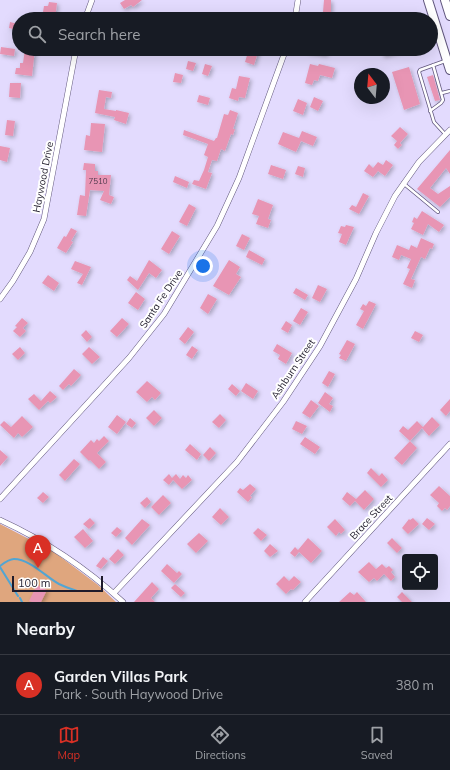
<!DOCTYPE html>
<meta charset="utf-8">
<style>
body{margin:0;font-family:Mulish,sans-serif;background:#242831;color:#f1f3f6}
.controls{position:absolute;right:12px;bottom:12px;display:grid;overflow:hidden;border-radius:4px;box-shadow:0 4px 16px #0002}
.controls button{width:36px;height:36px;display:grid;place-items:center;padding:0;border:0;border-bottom:1px solid #363941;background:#171b24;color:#f1f3f6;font:20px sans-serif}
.compass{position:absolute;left:354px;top:68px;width:36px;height:36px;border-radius:50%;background:#171b24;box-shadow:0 4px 16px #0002;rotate:344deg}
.scale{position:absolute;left:12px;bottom:10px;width:91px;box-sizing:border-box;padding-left:4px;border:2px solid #1f1b2b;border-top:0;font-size:11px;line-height:14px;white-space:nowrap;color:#1f1b2b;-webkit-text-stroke:3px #fff;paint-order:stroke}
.you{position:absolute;left:203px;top:266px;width:14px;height:14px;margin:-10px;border:3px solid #fff;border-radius:50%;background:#1a73e8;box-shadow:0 0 0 6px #1a73e833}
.badge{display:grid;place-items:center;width:26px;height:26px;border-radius:50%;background:#d93025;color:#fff;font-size:13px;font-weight:700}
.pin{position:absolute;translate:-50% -33px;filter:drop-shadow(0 1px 2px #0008)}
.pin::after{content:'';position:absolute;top:21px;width:14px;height:12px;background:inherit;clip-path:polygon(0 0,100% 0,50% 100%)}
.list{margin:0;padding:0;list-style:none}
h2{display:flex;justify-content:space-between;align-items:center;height:52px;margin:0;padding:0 16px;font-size:17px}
h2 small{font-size:13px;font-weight:400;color:#9ea1a6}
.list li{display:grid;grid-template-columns:26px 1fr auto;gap:12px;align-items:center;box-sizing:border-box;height:60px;padding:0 16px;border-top:1px solid #363941}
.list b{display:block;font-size:15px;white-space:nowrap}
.list p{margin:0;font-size:13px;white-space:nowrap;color:#9ea1a6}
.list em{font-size:13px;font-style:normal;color:#9ea1a6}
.icon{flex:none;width:22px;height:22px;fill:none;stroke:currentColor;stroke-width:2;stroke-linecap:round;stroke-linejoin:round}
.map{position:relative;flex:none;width:450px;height:602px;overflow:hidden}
.search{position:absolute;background:#171b24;box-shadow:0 4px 16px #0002;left:12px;right:12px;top:12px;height:44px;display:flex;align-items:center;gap:10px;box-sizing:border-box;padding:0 14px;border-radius:22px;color:#9ea1a6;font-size:15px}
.sheet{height:112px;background:#171b24}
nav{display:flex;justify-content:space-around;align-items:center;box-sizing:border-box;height:56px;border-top:1px solid #363941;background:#171b24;font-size:11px;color:#9ea1a6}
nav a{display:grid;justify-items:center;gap:2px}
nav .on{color:#d93025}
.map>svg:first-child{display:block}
.green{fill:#dfa67e}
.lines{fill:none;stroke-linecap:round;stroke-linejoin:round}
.stream{stroke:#52a5d3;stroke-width:2}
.building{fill:#e895b4;filter:url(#shadow)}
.service-casing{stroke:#61577d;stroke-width:4}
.minor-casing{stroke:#61577d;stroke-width:6}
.primary-casing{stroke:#61577d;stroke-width:10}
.service{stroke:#fff;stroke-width:2.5}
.minor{stroke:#fff;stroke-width:5}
.primary{stroke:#fff;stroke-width:8}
.labels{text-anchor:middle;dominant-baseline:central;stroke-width:4;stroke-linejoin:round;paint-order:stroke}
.number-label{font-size:8px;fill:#513a4d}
.street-label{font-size:10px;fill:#1f1b2b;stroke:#fff}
</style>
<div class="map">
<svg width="450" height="602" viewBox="0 0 450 602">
<defs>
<filter id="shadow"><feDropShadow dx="2" dy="2" stdDeviation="2" flood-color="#0004"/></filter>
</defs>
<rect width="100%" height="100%" fill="#e3dbfe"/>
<!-- green -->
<path class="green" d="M0,524l54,28 44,33 18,17h-116z"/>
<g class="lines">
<!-- stream -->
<path class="stream" d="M0,566c4,-3 9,-7 14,-7 16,0 32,18 45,25 6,3 12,5 18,7
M0,567l18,29
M20,598l2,4"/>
</g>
<!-- building -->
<path class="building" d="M125,0h17l-9,7 -2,-2 -7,4 -4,-6z
M324,0h7v12h-8z
M49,2l8,1 -2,16h-9l1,-6 -4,-1 1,-6h4z
M10,22l8,2 -1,6 -8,-2z
M1,47l14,2 -1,7 -14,-2z
M25,49h10l-3,27 -17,-2 1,-6h4v-5h3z
M249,49h10l-5,16 -9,-3z
M307,49h20l-1,6 -19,-3z
M381,49h22v1l-20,6z
M188,61l8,2 -3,8 -7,-2z
M205,64l7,2 -4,10 -6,-2z
M310,64l8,2 1,-2 16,4 -3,10 -12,-3 -2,6 -4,-1 -2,5 -7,-2z
M409,67l11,37 -16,6 -12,-38z
M175,73l8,2 -2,8 -8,-1z
M433,75l7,25 -5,1 -8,-24z
M239,76l11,2 -5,20 -6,-1 -1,4 -9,-3 3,-10 4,1z
M10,83h11l-1,15 -11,-1z
M99,90l13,2 -1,6 -5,-1 -2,12 12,2v-1l13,3 -3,11 -12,-4 1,-3 -20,-4z
M199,95l11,3 -2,7 -11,-3z
M314,97l9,4 -5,10 -8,-4z
M298,99l9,4 -4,12 -10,-4z
M230,110l8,3 -5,16h2l-2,6 -2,-1 -6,17 -4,-2 -4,12 -5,-1 -4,12 4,1 -6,16 -14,-5 2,-4 5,1 5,-11 4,-13 -4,-2 4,-11 -25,-9 1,-5 30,11 2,-3h1l7,-24 4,1z
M7,120l8,1 -2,15 -8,-1z
M91,123l14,1 -3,28 -18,-2 2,-15 4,1z
M400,127l8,7 -8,9 2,2 -4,4 -4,-4 3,-4 -6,-5z
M302,131l15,6 -4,9 -12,-5 -5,11 -18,-8 5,-12 16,6z
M0,146l10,2 -3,14 -7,-2z
M450,150v24l-4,-6 -16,20 8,6 12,-8v11l-10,10 -23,-18z
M386,160l7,5 -8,11 -7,-5 -5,6 -9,-6 5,-7 4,4 5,-6 5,3z
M84,163l11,1v7h3v4h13l-2,20 5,2 -3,7 -11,-4 4,-9 -14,-1 -4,26 -9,-1 3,-20 5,1 1,-26h-3z
M271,165l15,5 -3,9 -15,-5z
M298,166l7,2 -2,9 -8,-3z
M175,176l14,6 -2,6 -14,-6z
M363,193l6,3 -10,18 -10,-5 3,-4 4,2z
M258,199l15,6 -5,14 3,1 -3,8 -12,-4 3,-8 -7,-2z
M189,204l7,4 -9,18 -8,-4z
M422,211l22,14 -5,7 -11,-8 -5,11 -12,-6 3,-6 -2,-1 2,-5 3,2z
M346,225l8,2 -8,18 -7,-3 3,-8 -4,-1 3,-7 4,1z
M71,228l6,3 -6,10 2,1 -7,11 -9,-5 7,-12 2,1z
M172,231l8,5 -11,18 -8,-5z
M242,234l8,4 -6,12 -8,-4z
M421,238l13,6 -2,5 -2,-1 -5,11 -4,-2 -10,22 4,1 -3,8 -9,-4 7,-15 -3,-1 4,-9 -10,-4 -2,5 -7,-3 5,-12 12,5 2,-5 6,3z
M249,250l16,9 -3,6 -16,-8z
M149,260l13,10 -6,8 -7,-5 -11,17 -11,-10 3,-4 7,5z
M229,260l11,7 -4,7 5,3 -12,18 -16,-9z
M75,261l16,6 -9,18 -5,-2 6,-9 -12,-5z
M48,275l11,8 -5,8 -12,-8z
M318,285l9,4 -7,13 -8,-4z
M296,288l12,7 -3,5 -12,-7z
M136,292l9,7 -7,11 -10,-7z
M208,294l9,5 -9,15 -8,-6z
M369,301l7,3 -13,25 -7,-4 8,-14 -4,-2 3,-5 3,2z
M301,308l7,4 -8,13 -7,-4z
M22,318l6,5 -5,5 3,3 -6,6 -7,-6 4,-4 -2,-1z
M122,318l7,6 -12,13 -7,-6z
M286,321l6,4 -4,8 -7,-4z
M188,327l6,5 -9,12 -6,-5z
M86,330l6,7 -5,5 -6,-7z
M415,331l8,4 -4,7 -8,-4z
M347,340l8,4 -9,17 -7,-3 2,-3 -2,-1z
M277,344l15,9 -6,11 -8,-5 2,-4 -7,-4z
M192,346l6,4 -6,9 -6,-4z
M20,347l5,6 -7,7 -6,-6z
M89,347l11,10 -8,7 -10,-10z
M74,369l7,6 -10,11 -2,-2 -6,6 -4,-4z
M329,371l6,3 -7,13 -6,-4z
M147,381l14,12 -6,7 -3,-3 -5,5 -11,-10z
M246,383l12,8 -5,8 -12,-8z
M232,384l8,7 -4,5 -8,-7z
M50,391l7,6 -7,6 -2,-2 -9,9 -11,-11 6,-5 7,7z
M325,392l8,6 -4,6 4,2 -3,6 -12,-9z
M450,399v12l-4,5 -6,-6z
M311,400l8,6 -9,12 -8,-5z
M154,410l8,8 -8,8 -8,-8z
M220,414l6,6 -7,8 -7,-6z
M117,415l9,7 -9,12 -9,-7z
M22,416l11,11 -11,10 -4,-4 -4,5 -14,-13 4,-4 7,6z
M432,417l8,8 -11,11 -7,-8 -12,13 -11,-10 4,-5 5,4 9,-9 6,6z
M130,418l6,5 -4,5 -6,-4z
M296,421l11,5 -5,8 -10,-5z
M104,436l5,5 -12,12 9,9 -7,7 -9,-9 -1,1 -9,-9 11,-12 3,3 3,-4 2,2z
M305,437l15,10 -5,7 -15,-10z
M410,441l7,7 -15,17 -8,-7z
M190,444l11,10 -4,6 -12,-10z
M210,447l6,6 -7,8 -6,-6z
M0,450l8,7 -8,9z
M74,459l6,5 -15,17 -6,-6z
M371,468l8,8 3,-3 6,7 -7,7 -14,-14z
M169,474l3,4 4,-4 4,5 3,-4 3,3 2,-3 4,5 -10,9 -9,-9 -4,5 -6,-5z
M250,484l6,5 -6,7 2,1 -4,5 -11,-10 3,-4 3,2z
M439,486l11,10v10l-3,4 -2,-2 -3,3 -5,-5 2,-3 -9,-8z
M365,490l9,9 -10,11 -9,-9 -5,5 -8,-7 5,-7 9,7z
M43,492l6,5 -6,6 -6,-5z
M163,495l8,8 -12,12 -8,-8z
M147,497l4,5 -6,6 -5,-5z
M220,508l9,9 -8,8 -9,-8z
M90,518l5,5 -6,6 -6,-5z
M413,518l6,6 -11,10 -6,-6 7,-9 1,1z
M427,518l8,6 -6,6 -7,-6z
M142,519l8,6 -18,20 -7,-7z
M335,519l10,11 -4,4 -2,-2 -3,4 -9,-9z
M117,527l5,4 -6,6 -5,-4z
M258,528l9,7 -6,6 -8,-8z
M83,529l10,12 -8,7 -11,-11z
M199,533l9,8 -12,12 -9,-9z
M308,538l14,13 -11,12 -12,-11 -4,5 -5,-4 5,-6 3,3z
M392,538l10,10 -5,5 -10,-10z
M270,544l8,7 -8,6 -6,-6z
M118,549l6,6 -9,9 -6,-5z
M103,557l5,4 -7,8 -5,-3z
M369,562l7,7 6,-5 4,4 3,-2 4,4 -2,2 4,5 -4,4 -7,-7 -7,7 -3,-3 -5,4 -11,-10z
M167,564l10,9 2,-2 3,3 -8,9 -13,-12z
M284,576l5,5 5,-5 7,6 -8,8 -2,-1 -5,5 -10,-10z
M152,582l7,7 -8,9 4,4h-21z
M175,584l10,9 -4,4 -10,-9z
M37,585l10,5 -6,12h-9l-3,-1z
M350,592l4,3 3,-3 9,10h-27z
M402,592l10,10h-10l-5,-5z"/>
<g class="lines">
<!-- service casing -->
<g class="service-casing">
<path id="service" d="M442,93l8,-2
M430,111l11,-8 2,-3 -10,-35
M445,134l-11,-12 -15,-50 1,-2 25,-9
M403,183l35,29"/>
</g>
<!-- minor casing -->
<g class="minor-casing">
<path id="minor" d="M85,19l7,-19
M295,19l3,-19
M0,299l13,-18 17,-29 14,-33 32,-170
M0,499l129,-141 35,-44 53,-88 22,-48 47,-129
M0,520c46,21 86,48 123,82
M114,593l123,-131 46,-60 37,-56 36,-67 20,-46 19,-37 24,-34 31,-32
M305,602l145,-158"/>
</g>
<!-- primary casing -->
<g class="primary-casing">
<path id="primary" d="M428,0l22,70
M445,0l5,16"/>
</g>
<!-- service -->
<use href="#service" class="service"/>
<!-- minor -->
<use href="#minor" class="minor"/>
<!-- primary -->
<use href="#primary" class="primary"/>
</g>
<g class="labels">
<!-- number labels -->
<g class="number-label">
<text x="98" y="181">7510</text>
</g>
<!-- street labels -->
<g class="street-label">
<text transform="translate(43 177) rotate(-79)">Haywood Drive</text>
<text transform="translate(161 299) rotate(-56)">Santa Fe Drive</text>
<text transform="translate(293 369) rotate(-56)">Ashburn Street</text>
<text transform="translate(371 517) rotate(-47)">Brace Street</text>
</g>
</g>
</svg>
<div class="controls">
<button><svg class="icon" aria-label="locate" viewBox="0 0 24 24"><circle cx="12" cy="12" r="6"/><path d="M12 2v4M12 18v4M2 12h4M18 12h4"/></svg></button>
</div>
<svg class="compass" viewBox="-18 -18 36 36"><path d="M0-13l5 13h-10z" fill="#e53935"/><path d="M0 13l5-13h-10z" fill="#9ea1a6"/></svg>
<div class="scale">100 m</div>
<div class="you"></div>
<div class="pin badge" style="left:38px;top:568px">A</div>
<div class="search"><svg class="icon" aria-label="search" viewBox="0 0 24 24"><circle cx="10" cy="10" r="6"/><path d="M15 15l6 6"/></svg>Search here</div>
</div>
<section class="sheet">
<h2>Nearby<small></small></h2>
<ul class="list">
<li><span class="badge">A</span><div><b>Garden Villas Park</b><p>Park · South Haywood Drive</p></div><em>380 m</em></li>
</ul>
</section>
<nav>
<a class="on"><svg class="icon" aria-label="map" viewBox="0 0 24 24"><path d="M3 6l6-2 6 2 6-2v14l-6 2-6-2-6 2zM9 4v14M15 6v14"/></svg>Map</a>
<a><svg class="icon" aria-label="directions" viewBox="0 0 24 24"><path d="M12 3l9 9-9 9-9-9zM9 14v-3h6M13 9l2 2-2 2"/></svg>Directions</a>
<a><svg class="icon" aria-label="saved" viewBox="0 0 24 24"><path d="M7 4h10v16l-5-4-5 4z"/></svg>Saved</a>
</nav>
